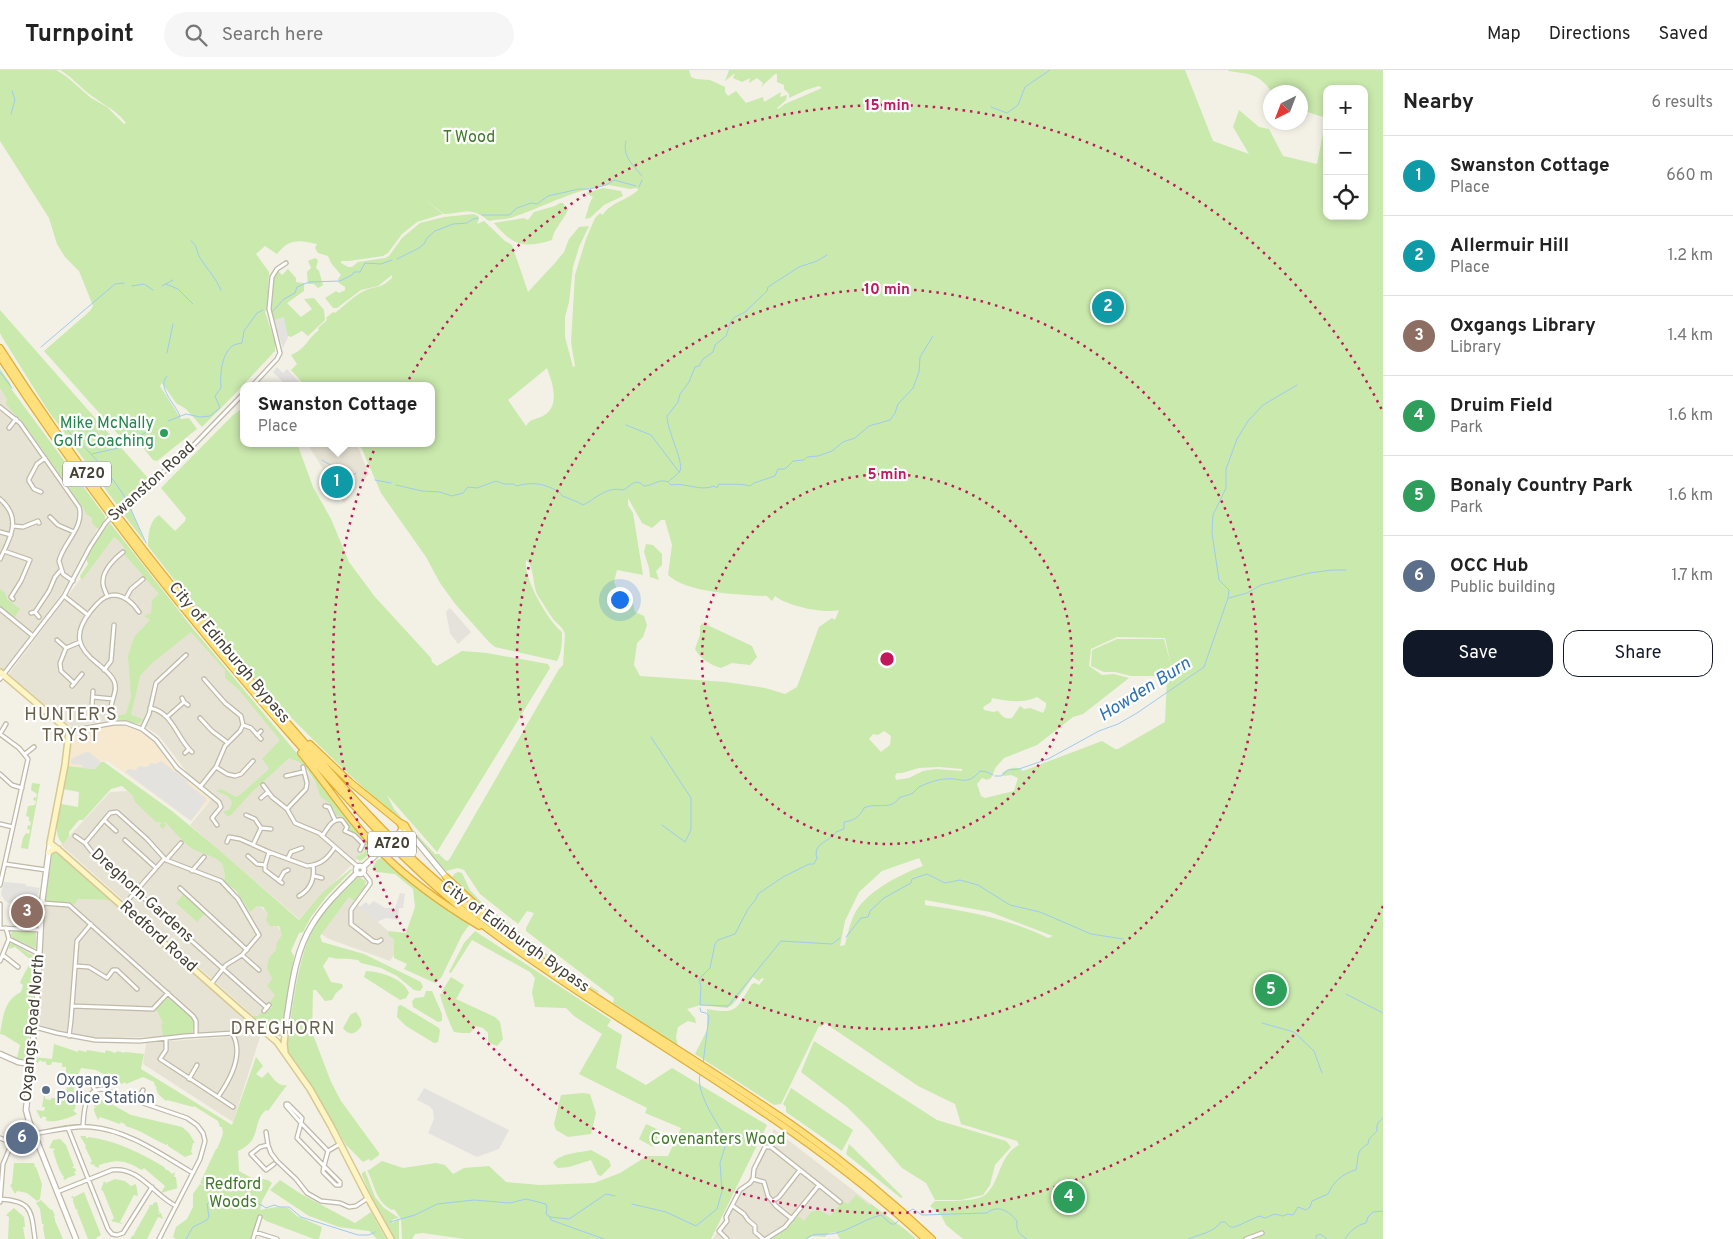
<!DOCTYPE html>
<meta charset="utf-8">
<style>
body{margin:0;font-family:Overpass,sans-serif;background:#f6f6f6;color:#222}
.controls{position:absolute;right:15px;top:15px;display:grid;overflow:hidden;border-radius:10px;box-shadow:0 2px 8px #0003}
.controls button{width:45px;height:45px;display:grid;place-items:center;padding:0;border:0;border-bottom:1px solid #e0e0e0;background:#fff;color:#222;font:25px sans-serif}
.compass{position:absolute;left:1263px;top:15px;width:45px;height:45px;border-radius:50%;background:#fff;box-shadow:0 2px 8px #0003;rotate:222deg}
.you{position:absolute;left:619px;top:529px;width:18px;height:18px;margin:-12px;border:4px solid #fff;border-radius:50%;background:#1a73e8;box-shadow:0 0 0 8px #1a73e833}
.badge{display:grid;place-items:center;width:32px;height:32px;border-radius:50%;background:#111827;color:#fff;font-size:16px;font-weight:700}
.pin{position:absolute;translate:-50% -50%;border:2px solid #fff;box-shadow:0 1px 5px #0006}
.popup{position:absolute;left:240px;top:312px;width:195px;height:65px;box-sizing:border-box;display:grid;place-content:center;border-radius:10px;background:#fff;filter:drop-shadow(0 1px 4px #0005);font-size:16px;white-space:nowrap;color:#767676}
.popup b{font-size:19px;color:#222}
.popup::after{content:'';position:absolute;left:50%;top:100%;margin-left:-10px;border:10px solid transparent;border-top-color:#fff}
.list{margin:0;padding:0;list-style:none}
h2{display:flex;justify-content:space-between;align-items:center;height:65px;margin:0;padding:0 20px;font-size:21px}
h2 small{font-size:16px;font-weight:400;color:#767676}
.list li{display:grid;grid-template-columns:32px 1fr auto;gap:15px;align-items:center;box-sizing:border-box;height:80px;padding:0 20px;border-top:1px solid #e0e0e0}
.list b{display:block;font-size:19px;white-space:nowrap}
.list p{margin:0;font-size:16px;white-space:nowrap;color:#767676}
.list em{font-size:16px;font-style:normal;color:#767676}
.actions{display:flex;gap:10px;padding:15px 20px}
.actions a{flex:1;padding:11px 0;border:1px solid #111827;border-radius:15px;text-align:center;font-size:18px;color:#111827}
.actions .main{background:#111827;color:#fff}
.icon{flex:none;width:28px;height:28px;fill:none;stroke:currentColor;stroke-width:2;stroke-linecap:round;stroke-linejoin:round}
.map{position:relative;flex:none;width:1383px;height:1169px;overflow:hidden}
header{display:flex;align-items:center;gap:30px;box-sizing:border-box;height:70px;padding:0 25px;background:#fff;border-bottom:1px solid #e0e0e0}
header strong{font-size:24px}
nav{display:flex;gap:28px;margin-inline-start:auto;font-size:18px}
.search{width:350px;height:45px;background:#f6f6f6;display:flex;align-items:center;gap:12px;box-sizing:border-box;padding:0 18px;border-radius:28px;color:#767676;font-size:19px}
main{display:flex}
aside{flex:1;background:#fff}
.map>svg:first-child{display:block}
.residential{fill:#e7e3d4}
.commercial{fill:#f6e9d0}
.industrial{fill:#e5e1db}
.green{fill:#cae9ad;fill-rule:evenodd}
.parking{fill:#e4e2de}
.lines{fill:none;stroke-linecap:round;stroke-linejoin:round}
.stream{stroke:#a0caf2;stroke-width:1}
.minor-casing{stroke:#bfb9a8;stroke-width:5.5}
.tertiary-casing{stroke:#bfb9a8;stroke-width:7}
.secondary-casing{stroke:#d5c894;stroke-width:8}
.trunk-casing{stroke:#e1ae32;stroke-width:8}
.minor{stroke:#fff;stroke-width:3}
.tertiary{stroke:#fff;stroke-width:4.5}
.secondary{stroke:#fff5c4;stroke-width:5}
.trunk{stroke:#ffe07c;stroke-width:5.5}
.minor-bridge-casing{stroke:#bfb9a8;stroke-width:5.5;stroke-linecap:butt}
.tertiary-bridge-casing{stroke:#bfb9a8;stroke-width:7;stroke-linecap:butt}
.minor-bridge{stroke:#fff;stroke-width:3}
.tertiary-bridge{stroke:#fff;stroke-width:4.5}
.ring{fill:none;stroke:#c2185b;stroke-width:2.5;stroke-dasharray:2.5 5}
.leisure-dot{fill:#2e9e5b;stroke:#fff;stroke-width:2}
.service-dot{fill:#5c6f8a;stroke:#fff;stroke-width:2}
.labels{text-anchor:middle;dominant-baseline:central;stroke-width:4.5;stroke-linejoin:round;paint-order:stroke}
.shield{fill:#fff;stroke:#7e7a72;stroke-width:1}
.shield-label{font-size:15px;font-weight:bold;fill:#464135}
.park-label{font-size:16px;fill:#407a27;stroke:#fff}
.leisure-label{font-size:16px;fill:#27864d;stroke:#fff;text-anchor:end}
.street-label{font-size:16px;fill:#464135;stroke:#fff}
.service-label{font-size:16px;fill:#4e5e75;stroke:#fff;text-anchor:start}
.water-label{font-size:18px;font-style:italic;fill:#2b71b5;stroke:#fff}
.neighbourhood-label{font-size:18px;letter-spacing:1px;fill:#69604c;stroke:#fff}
.centre{fill:#c2185b;stroke:#fff;stroke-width:2.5}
.ring-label{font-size:15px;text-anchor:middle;font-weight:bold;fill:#c2185b;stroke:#fff;stroke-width:4.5;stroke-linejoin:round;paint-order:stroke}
</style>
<header>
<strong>Turnpoint</strong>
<div class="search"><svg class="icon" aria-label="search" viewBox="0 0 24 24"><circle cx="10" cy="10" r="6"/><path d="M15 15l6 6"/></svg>Search here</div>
<nav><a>Map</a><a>Directions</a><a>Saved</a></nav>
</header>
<main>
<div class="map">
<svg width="1383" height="1169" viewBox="0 0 1383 1169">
<rect width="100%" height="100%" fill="#f3f0e6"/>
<!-- residential -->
<path class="residential" d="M0,312l99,143 -25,50 -17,25 -53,71 -4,-4z
M307,373h46l4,2 12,29 -25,29z
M115,463l151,186 101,130 -68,70 -109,-94 25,-30 -26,-20 -30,-39 -14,-10 -24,-6 -23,2 -26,5 -64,-52z
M127,721l97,72v18l25,28 7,-6 15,13 12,19 -6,63 -19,22 -197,-175 49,-53z
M348,826l54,47 -12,18 -61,-22 -8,-5z
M78,829l32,1 136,120 -3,10 -82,7 -62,1 -37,-5 -24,-9 7,-123 25,2z
M261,964l-28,88 -90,-58 3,-21z
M774,1059l97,75 -31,21 -50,14h-77l31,-55 3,-1z"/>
<!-- commercial -->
<path class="commercial" d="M114,655l11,1 14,4 11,8 8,7 14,22 39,32 -20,22 -83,-60 -7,1 -6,7 -27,-3 4,-30z"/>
<!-- industrial -->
<path class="industrial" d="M450,538l21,24 -13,12 -8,-11 -4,-21z"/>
<!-- green -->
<path class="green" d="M0,0h56l11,7 24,21 16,9 17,17 2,-1c-10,-14 -25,-19 -38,-30 -9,-7 -17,-17 -28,-23h629l2,7 5,2 14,1 15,7v5l3,4 8,-5 10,12 17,-6 1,5 17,-10 -1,5 7,-2 -1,5 -9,8 1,1 7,-5 37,-16 -3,-2 -13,4 -17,8v-4l-5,-5v-4l-7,-3v-8h-2l-14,13 2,-4 -6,-5 -8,5 1,-5 -8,4 -9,-4 2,-5 -10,8 4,-11h456l28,71 36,13 -16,-27 6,-17 20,17 10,2 14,27 34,8 9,-46 -25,-8 -1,-18h-28c-14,-19 -22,-18 -44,-21v-1h155v1169h-420l-17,-14 -5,-10 -11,-9 5,-5c12,0 41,1 50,-6 16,-13 13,-39 34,-50l-2,-4 -56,-17 -6,-20 -37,-18 -93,-63 -4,4 -2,-1 -38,78 -7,1 -79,-51 12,-24v-21c32,6 29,-1 45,-25l3,-1 4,2 5,-6 -2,-1 -3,3 -6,-4 -15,21 -6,7 -5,3 -26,-3 -14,4 8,9 1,5 -8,-2 -10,6 -2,10 2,10 -65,-44 1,-5 -88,-67v-3l8,-15 -7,-2 -9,13 -38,-30 -16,-24 -6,-2 -12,3 -19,-20 -18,-25 26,28h4l7,7 3,-1 110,-191 4,-4 2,-31c-2,-7 -8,-10 -12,-15 -5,-7 -10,-16 -15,-23 -6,-11 -3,-29 -12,-36 -3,18 22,61 36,72 0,10 0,20 -5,29l-62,-14 -6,-5 -33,-37 -16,-22 -14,-26 -45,-64 -19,-44 -5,-6h74v-57h-126l-14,-16 6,-6 -6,-9c15,-6 16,-16 28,-25l-1,-2 9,-8 -1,-2 7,-6 2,1c9,-7 19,-17 29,-22 13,-6 15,-1 28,-13v-3l-14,11 -17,4 -24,18h-4l-8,-10 11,-7 3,2 6,-3v-3l-6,-4 -1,-4 3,-4 -10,-12 -3,-7 -10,-3 -3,-5 2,-4c-18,-4 -28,-6 -40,10l-12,-8 -9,8 13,18 -2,38 -2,2 10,30v9l-42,45 -31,31 -16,-18 -10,-6 -14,-20 -2,3 21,33 8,-1 8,11 -40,32 -4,-1 -18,-23 -10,5 -81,-91 46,-40 3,-5 -14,-35 -14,-14 -8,-13 -8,-26 -49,-77zM1327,19h37v127h-37zM609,115l21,4 7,-1 1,2c-10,10 -29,13 -35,25l-3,-2 -5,5 -9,21 -11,36 -4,67 4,24 -2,1 -8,-30v-20l4,-15 4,-35 6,-20 10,-21 -10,1 -10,12 -5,13 -9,11 -27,29 -16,-47 -7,-4 -21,-20 -7,3 2,-5 -1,-3 -4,-2 -30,3 -24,6 -18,15 -13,18 -4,2 -27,4 -6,5h-4l-7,-4v-2h8l34,-5 5,-3 14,-19 15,-12 26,-8 -23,-18 24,18c22,-1 26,-8 45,7 9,-2 18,-1 27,-5 32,-11 59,-27 93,-31zM547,298c5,14 13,35 -1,46 -7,6 -15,3 -20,12l-18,-26zM628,428l14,25 10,5 9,-8h4l7,25 -4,30c18,18 73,20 99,21l5,5 3,-5c12,10 49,18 64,14l-4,10 -3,-2 -13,9 -22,60 -12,7 -20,-6 -39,-6 -86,-6 -6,-11 3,-22 6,-6 4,-12 -3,-9 -9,-4 -3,-13 -12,-4 -6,-13 3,-12 26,5 -10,-62 -5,-8zM1117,567l48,1 6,27 -7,-26h-47l-25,11 -1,16 13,6h11l16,4h36l-2,46 -47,27h-3l-13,-8 -79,30c-7,-6 -14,-3 -21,2l1,3 8,-1 7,3 -4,13 -29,7 -4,-2 -4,-12 5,-6 5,2 4,-2 5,-11 8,-9 33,-13 36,-28 10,-3 46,-36 -15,-4 -12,1 -13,-9 2,-17zM1037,627l9,6v4l-3,6 -13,-5 -6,1 -4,-3 -8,12c-8,1 -9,-1 -14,-7l-5,1 -9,-2 -1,-3 8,-5 1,-4c16,3 30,6 45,-1zM884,661l7,5 -1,9 -9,7 -12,-13 4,-5 5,1zM939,697l23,2v2l-26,-2 -13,2 -14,7 -13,2 -1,-4 2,-3h5l17,-5zM919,788l4,8c-22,8 -54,24 -67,45 -6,11 -8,22 -11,34l-5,1 5,-25 14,-29 23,-21zM925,830l65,12 63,24 -5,2c-38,-19 -81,-27 -123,-33z
M603,118l18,3 2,5 -19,9 -14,13 -5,1c3,-8 3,-14 8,-22l-7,-4z
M560,133h3l5,7c-5,11 -14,18 -16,30 -28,9 -40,5 -58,-17l30,-5 4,2 6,-8 21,-6z
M315,188l3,2 -2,8 3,3 4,14 -5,3 -4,-4h-6l-1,-12 4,-4 -3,-7z
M288,199l8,9v4l8,1v8l-17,12 14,14 11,-8 -8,-10 10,-1 10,12 1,10 -17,16 -6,-5 -11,6 -5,-2 -2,-13 -11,-2 -2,-8 2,-36 5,-5 4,4z
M0,240l147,167v3l-30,25 -70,-96 -45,-72 -2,-4z
M0,299l10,14 2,7 93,126v4l-7,9 -6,-6v-5l-6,-4 -2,-5 -54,-77 -24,-28 1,-5 -7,-11z
M240,340l3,3v30h54l16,44 18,32 18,43 26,35 56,61 1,4 5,4 25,-15 25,2 61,11 2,4 -113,184 -50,-57 7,14 12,14 -10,-6c-48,-43 -95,-87 -138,-135 -39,-44 -74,-90 -110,-136 0,-11 1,-25 11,-31l16,16 10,-10 1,-3 -25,-30 72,-73z
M155,411l-1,4 -22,20v7l12,28v1l-23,-30 18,-18z
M110,453l84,107 111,133 66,83c-2,8 -4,12 -11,15l-4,-3 1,-2 7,-3c4,-11 -8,-15 -14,-23 -5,-7 -6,-12 -14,-15l-1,-4 -4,-6 -11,-9 -4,-13 -10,-15 -7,-6 -10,-4 -37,34 -23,25 -6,-5 7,-3 2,-6c-2,-8 -10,-9 -16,-12l5,-2 15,8 5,-3 27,-24 1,-2 -7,-9 18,-19 -41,-50 -14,-12v-8l-34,-38 -40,32 -11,12 -9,39 12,4 -4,5 -22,-5 -2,-3 11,-2 5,-17 -3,-41 6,-19 16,-17 -6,-4 7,-3 1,-13 7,-6 -34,-39 1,-5 -8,-10 -4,-3 -32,43 -1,-1 -1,-3 8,-12 -2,-6 12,-20z
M646,474l7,1 9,9v11l-6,6 3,9 -9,-3 -1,-9 -5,-16z
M0,519l5,4 2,6 13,10 -6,9 -14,-11z
M703,553l49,23 5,11 -7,8 -18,-2 -11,5c-10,-3 -21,-9 -26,-19l5,-14v-9z
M101,692h3l68,49 46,38 81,71 24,-28 28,-23 1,1 -26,27 -15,20 -8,15 -4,1 -8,18 3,5 -10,59 -3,8 -8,6 -5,-1 -6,-2 -9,-10h5l5,-6 3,2 6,-5 -2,-5 5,-7 -8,-9 5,-7 -5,-11 2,-10 7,-8 1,-8 5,-7 -3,-9h-9l-4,-6 2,-6 -5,-7 -6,-1 -7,6 -14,-21 -12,-10c4,-28 -17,-22 -34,-34 -9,-7 -17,-17 -25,-25h-2l3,3 -3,4 -4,-4 3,-3h-6l-21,-20 -2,-6 -11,-10 -11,3 -28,31h-4l-10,12v4l-6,8c-11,-10 -4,-27 -2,-40l17,3 1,-15 -16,-3 5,-23 27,3z
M32,713l8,1 -12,65 -7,-1 2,-10 3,-5 3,1 1,-4 -3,-1 1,-4 2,1 1,-4 -2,-1v-4l-3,-1 2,-10 7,-1 1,-4 -3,-1 1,-3 2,1 1,-4 -6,-4z
M54,782l3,1 53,47 -32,-1 -4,6 -4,-2 -25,-2 7,-46z
M381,788l89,66 -8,11 -21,43 -6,5 -31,-14 3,-5 -13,-6v-19l-6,-4 1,-4 17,2 9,-26 -2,-18 -18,-15 -19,-2 -4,-3 4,-8z
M458,802l4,1 8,17 14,15 -2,3 -29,-27 -1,-3 2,-4z
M359,807l7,4 -1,6 -11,14 -5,-4 -29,39 2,6 42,12 57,28 2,5 -3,4 -6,-1 -17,-14 -16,-8 -20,-5 -3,-3c-10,-2 -19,0 -29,-3l-6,9 8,16 11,2 1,3 -7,6 -4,7 -7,1 -9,-11h-3l-1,42 19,50 10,19 38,52v2l-8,6 -2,-2 -6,3 -17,-17 -40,-68 -17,-21 -3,-9 3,-10v-6c9,-58 14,-120 70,-154z
M184,824l21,19 -8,9 -21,-19z
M488,839h2l80,63 29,20 -1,1 -34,-22 -77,-59z
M12,860l22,1 2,2v15h-2l-21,-10 -2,-2z
M475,861l136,89 -4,6 15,9 -6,33 30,17 26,-17 95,57 -56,114h-247l-41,-6 -8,1 -3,5h-10l-1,-20 -7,-10 -2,1c-17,-9 -17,-25 -25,-40h2l13,-9 21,7 33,-5 9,2 8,9 11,-6 25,-2 17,16 34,3 54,-2 26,-10 27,-17h21l13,-28 -36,-15 2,-5 -68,-34 23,-40 -28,-18 -8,-8 -31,-1 -3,-15 3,-14 -5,-6 -58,-32 -21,33 -2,-1 15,-29z
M10,874h3l23,13 -2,33 -7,67 -3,4 -7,-3 3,-13 -16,-10 -4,-1c3,-17 4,-34 21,-42l2,-7 -3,-2c3,-9 8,-14 11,-23l-16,-13 -6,2z
M366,901c15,1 37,7 43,22l-3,5 -6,2 -36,-23z
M451,907l13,8 -8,14 39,18 5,5 3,17 -6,7 -5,-2 -4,-3v-8l-5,-5 -7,-2 -6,7c-4,0 -12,0 -16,-1 -2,-2 -14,-34 -14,-38l4,-1 -2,-2z
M426,921h6l10,23v7l-4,1 -25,-15 -1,-6 3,-3 9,-1z
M171,928l22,21v11l-2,3 -28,3 -2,-12 2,-1 -7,-14 11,-10z
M401,935l38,23 1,3 -2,11 -4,1 -28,-17 -9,-9 1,-11z
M356,942l4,6 2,7c-6,9 -12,12 -19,3l8,-14z
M814,971l123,79 69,21 5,6 -16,18 -5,20 -7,10 -22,5h-26l-9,-17 -24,-15 -34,-40 -21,-21 -46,-35z
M54,974l24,8v-2l8,2 1,-2 18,3 1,-3 10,3 1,-2 7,2 1,-1 19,2 -3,15 91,56 24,-68 7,9 -7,8 6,4 6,-6c5,6 10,15 19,13l-19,26 -2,-1c-15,13 -3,30 -28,41l1,20 11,6 18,3 4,3 -10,18 -2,9 16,-3 12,1 9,8 25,11 -3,12h-5l-48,-18 -7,-6 -8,24h-75l-3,-2 3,-10 11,-8 6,-12v-13l7,-10 11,5 -11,-6 16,-34h1c1,-1 6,-15 6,-16 0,-2 -1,-4 -1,-6h-2l-2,-6 -24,-15 -1,1 -26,-7 -1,1 -8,-7 -2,-6 1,-1 -2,-1 -1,-4 -11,-5 -17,7 -1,-2 -3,2 -26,-14 -15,-2 -6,14v6h-1l2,15 -1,6 -2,1 4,4c-8,4 -24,10 -32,6l2,-2 -4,-2 -2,3 -5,-9 8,1 1,-4h-3l2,-12 1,1v3l6,1v-2h14l4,-23 -3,-1v-7h-4v-4l-10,-1 -1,3h-4l-2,-4 -2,1 -3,-2 -2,3 -4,-3v-3l18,2z
M791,1018l62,42 -11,21 -56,-39v-5l-3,-3z
M583,1023l7,1 6,19 -5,21 -23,3 -12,-7 -2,-6 7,-29z
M106,1027v4l25,14 51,12 7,6 6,10h-2l-2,9 2,2 -8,3 -17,-11v-2l-2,1c-13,-6 -27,-16 -41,-19l1,-1 -5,-3 -1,2 -20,-7 -2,3 -4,-9v-3h2l-2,-2 2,-4 1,1z
M646,1054l15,7 -8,16 -14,-8z
M80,1066h6v2h2v-1c25,3 52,15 76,30l2,3h2l4,4 3,-2 -1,5h2l1,10 1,1 -17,5 4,-7 -21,-18 -2,2c-18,-10 -23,-11 -43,-5v3l-5,-2 1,-2 -2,1 -3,-2 2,-2 -7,-14 1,-1z
M60,1069l6,6 8,21 -2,2h3l1,3 -2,1 2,3 -9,3 -1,2 -3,-1 1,-2c-6,-7 -8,-18 -11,-26l2,-2 -6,-1 4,-8z
M849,1074l54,53 -2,1 -55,-44z
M591,1080l18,10 2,6 -10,10 -3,-1 -7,-15 -22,7 -11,1 -5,-5c7,-10 26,-10 38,-13z
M14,1093h20l1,3 -2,1h3l6,17 -2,15 -3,2 -10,-8 -10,-2 -2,3 -5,-9 2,-1z
M365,1101l10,26 9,11 15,10 -5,1 -3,2 1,2 7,-4v20h-4l-24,-43 -9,-21v-2z
M115,1109l10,2 6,5 5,-2 2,12 -4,-1 -14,27 3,2 -12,-3 3,-3 -11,-27 -2,-1 3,-9 2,2z
M280,1110l21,14 54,29 16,-11 15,27h-9l-8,-8 -30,-4 -30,-11 -39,-26z
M84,1122l17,43 -5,3 1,1h-9l-11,-28 1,-2 -2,1 -3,-9v-3h-2l1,-2 2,1z
M856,1125l13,10 2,-1 35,26 10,9h-76l-4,-7 -7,1 -4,4 -14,-1 -3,3h-38l15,-9 13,-14 6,5 7,-9 8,-2 11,6 13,-15 5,3z
M41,1130l10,10 1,-1 3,7 -2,1 2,1v3l8,18h-18l-2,-12 1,-3h-2l-2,-15 -4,-6z
M157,1132l2,8 -2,1h3l-2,3 3,-1 2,6 -5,-2 -11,22h-17l3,-4h2l-1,-1 16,-28 -2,-1h5v-2z
M14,1138l10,9 1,10h-2l2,12h-17l1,-22 -3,-2z"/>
<!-- parking -->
<path class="parking" d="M284,247l4,20 -5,11 -10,-28z
M277,297l6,6 4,-4 16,17h-15l-3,-2 -12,-12z
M88,681l13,11 -6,7 -13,-1v-3l-11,-1v-5z
M161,691l27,20 -1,2 20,16 -16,22 -66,-49 3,-3 8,1 3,-4 8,1 4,-4 5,1z
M4,812l22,2v2l14,2 -5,16 -27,-1 -3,-2 -4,-7z
M400,823l5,1 -2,14h-4l-1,12 -12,-2 -9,4 -18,-15 7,-5 3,3 5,-4 11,7h10z
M424,1018l85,42 -10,19 -22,8 -49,-24 6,-14 -1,-9 -4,-4 -12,-6z"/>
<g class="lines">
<!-- stream -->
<path class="stream" d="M991,37l16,6 11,-8 7,-18 25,-17
M11,44l4,-14 -3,-9
M626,71c-4,15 7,24 16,35
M639,117l3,-7
M482,145h27l8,-7 14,-5 6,1 11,-8 31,-7h11l16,-4 8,-5 22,6
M191,171c7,5 5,10 9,17 7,11 16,20 21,32
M397,189l22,-11 5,-4 3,-6 8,-7 18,-7 14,-1 6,-4 5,-1
M166,214l12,5 15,15
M132,216l12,-2 9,6
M162,216l11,-6
M273,241l11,-12 11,-6 2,-6 12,-5 31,-1 12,-6 2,-3h6l5,-9 16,1 11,-4
M41,277l74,-63 9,-1
M167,283l6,-29
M0,302l12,16
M167,306c-11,11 9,29 13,40
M168,351l18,-7 14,3 10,-1 10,-8 -5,-12 6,-8c-1,-12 0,-32 10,-41 3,-3 7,-3 11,-4l2,-12 13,-18 6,-3
M62,355c24,23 47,46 64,74
M626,355l25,10 28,37
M92,384l26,-6 32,-18
M322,390l23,14 8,1 3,-2
M375,410l16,3
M669,413l2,2c14,-3 30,7 43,1l3,2 2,-4c11,1 20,-1 31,2l4,-3 21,-7 3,-7h7l8,-8 11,-1 3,-3 11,-1 14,-5 11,-9 12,-4 14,-12 21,-6 5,-7 3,-9 15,-16 6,-16 1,-15 13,-21
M396,415l26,6 18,1 12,4 11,-3 5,-6 9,1 19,-7 8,3h9l4,2c16,-5 28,-2 42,6 5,4 0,3 6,5 7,3 12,4 18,8 13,-6 23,-19 40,-15 7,-3 12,-13 21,-4 9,0 15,-8 24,-4 3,-3 10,-8 12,-11 4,-10 -13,-40 -13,-55l11,-14 2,-8 9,-12 6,-15 4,-1 4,-7 10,-7 2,-7 11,-9 5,-15 4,-4 10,-5 22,-21 1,-4 31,-20 18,-6 10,-6
M128,433l18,40
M1229,528l18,-5 14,-8 48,-12 23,-3h14
M651,667l40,61v32l-6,12 -23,-17
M995,706h6l7,-6 11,-1 29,-10 51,-28 19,-7 19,-11 67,-46 24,-69 1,-8 -10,-10 -7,-47 1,-18 13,-27v-19l11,-30 11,-18 15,-16 34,-20
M846,867l15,-19 7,-1 2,-6 14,-13 27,-15 1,-4 15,-5 18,9 15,-3 18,5 32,20 30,7 51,22 32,5
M840,868l-8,6 -51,-3 -53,65 -28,-1 1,-18 -2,-8 11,-11 5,-24 3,-4 17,-6 13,-25 8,-10 2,-5 25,-17 26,-13h5l3,-6c-5,-15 13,-16 19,-26l8,-3v-7c9,-1 16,-5 20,-14 12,-6 27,3 35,-10 4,-2 10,-3 14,-5 2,-2 4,-4 6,-6 6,-3 19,-8 26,-8 17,-2 21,8 35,-8l7,1 6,3
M1346,924l37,19
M700,938l1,4 5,1 3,3 -6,48
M1262,953l32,9 20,19 8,22
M632,1134l34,8 30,14 21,-17 5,-18 -2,-28 7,-23c-9,-16 -32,-47 -27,-66
M906,1143l7,-4 9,6 65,-2c11,-9 22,-2 30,8 -1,10 2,13 10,18
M550,1147l19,2 37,-25 9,2
M390,1152l25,-7 22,-11 37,-4 36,3 16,-4 20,5 1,4 -1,6 4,3 1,3 53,19
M186,1169l7,-12 14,-7 2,-3 -2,-13 3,-2 21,2 6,-5c9,5 21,2 29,9l8,-3 6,2h9l12,10 57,18h11l6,-3
M806,1169c8,-8 20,-3 30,-6 16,-4 29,-14 45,-18l10,9h4l5,-5
M1188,1169c12,-5 25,-6 33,-17h4l5,5h5l24,-11 6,2 10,-4 8,2 5,-2 5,1 5,-8 8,3 4,-3 2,-6 16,-7c5,-12 15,-21 28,-24 3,-12 -1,-19 12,-26l1,-5 8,-8c-1,-6 1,-9 6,-13
M1316,1169v-3l4,-2 7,5
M1345,1169c5,-8 12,-14 21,-16l2,-6 5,-5 10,-1"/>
<!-- minor casing -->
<g class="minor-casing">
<path id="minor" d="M252,316l25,-27 3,-6 -11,-44 3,-32 5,-8 9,-6
M0,337l20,16 59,84c6,20 -16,36 -20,54l4,13 10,7
M9,358l7,-9
M41,422l-7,-3 -5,-8v-2l8,-15 8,-6
M0,429c22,19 11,38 0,60
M122,435l60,-48 61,-63
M50,447l8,8 16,7
M13,456l10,1 15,-6 1,2
M0,462l11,3
M4,481l26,9 -9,21 -10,16 2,2
M64,526l24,19
M107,526c-1,-4 -5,-10 -4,-15 0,-11 12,-23 20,-29
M126,528l5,-9 12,-10
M0,539l33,27
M35,542l14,-21 6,-14 5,-6
M31,543l4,-1 4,5
M57,570l9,8
M104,600l7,-9 3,-36
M0,609l64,-83 26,-49 15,-23
M74,613l-13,-12 -1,-8 6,-15 14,-6
M72,616l10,-12
M93,627l20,2
M182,628l2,4 4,3
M92,636l1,-15
M150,638c23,4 27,31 42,44
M167,647l17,-15
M200,648l12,13 16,12
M114,653c-1,-5 -3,-11 -3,-16 1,-9 7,-17 3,-26 -3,-7 -10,-12 -16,-17 -21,-16 -25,-30 -8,-52 7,-8 13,-17 25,-17 11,1 18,8 24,17
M243,655l8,3 10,11
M142,659l7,-15 7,-31 30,-28
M69,661l45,-8h12l16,6 14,11 21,28 42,34 2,5 -9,11 5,7
M0,664l19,14 9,11 -28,126
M0,664l6,-10
M257,665l4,-4
M185,683l4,-4
M25,684l9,-7
M216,697l11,7 8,2 6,-2 12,-13
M0,704l12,11 10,3
M286,706l17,-4
M263,715l9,12 15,12 8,14 24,10 38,33
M200,717l16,-20 9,-21 15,-15 3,-6 -2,-9 -16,-13 -21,-24
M261,728l7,-6
M325,736l4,1 6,13
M287,739l19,-20 1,-6 -4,-16
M246,745l9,4 6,9 -8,17
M104,750l12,11
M0,754l13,3
M261,758l10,1
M75,766l10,7 7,9 175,156
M322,766c6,-7 9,-18 20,-16l5,7 -2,4 9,4 9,9 -3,6
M125,770l31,28
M227,772l2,-5 11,2 29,13 38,14c14,-1 21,-8 28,-19
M85,773l25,-30 7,-1 30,27 19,21 55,21 17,18 21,36 -17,20 -16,10 -15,19
M269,782l-4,13v5l17,13
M248,786l9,8 8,1
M288,788l3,-6 11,-4
M166,790l15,-17
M5,794l41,6
M192,801l12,-14
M363,802l7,9v3l-19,26v14l22,17 5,1 3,-2
M314,806l8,2
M279,811l5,-9 4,-2
M180,818l67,62
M299,826c12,-7 16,-17 14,-31
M42,833l27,2 124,111 3,5v14
M0,834v24
M123,836l41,-47
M0,858l40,2
M6,858l3,11 30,15
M3,885l15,12
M242,885l17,15
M0,891l9,-22
M75,896l14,1 18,11 6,-8h4l20,19
M72,936l81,3 15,-16
M264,941l5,-6
M35,957l22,6 38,7 45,1 45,-5 49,-3
M69,966l2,-16 6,-79 14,-17
M166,969v11l-6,9 58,38c12,-17 27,-43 14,-64
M189,1009l8,-14
M91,1013l4,7
M218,1027l15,10
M138,1031l5,-11
M286,1034v2l15,17 -4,15 27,28 -1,6 13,13h4
M286,1034h2l14,14 -1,5 27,28 -4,15 16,16v3
M83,1056c1,-14 1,-36 19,-37l85,29 10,7 6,8 2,8 -5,18 -41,80
M68,1058l40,101 4,5 5,1 6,-2 29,-46
M266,1062l2,13 3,8 6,8 19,18 11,14 14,8 19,2 9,4 7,-1 12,-8
M34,1064c18,-3 39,-9 57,-7 37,3 71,28 102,46
M0,1068l12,5
M268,1075l-8,2 -9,7 14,15 1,1 8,-6
M328,1081l12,-7
M753,1109l11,3 4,14 8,10 16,13
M57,1122l55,-22c27,-4 43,26 64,36
M0,1129c33,2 31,12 35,40
M773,1131l6,-4 21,-27
M0,1132l3,-38 16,-38 10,-5
M733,1136l11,8 4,6 7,6v6l8,7
M255,1162l22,7
M253,1169l7,-22
M727,1169l-8,-8 8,-10 -1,-4 14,-27 10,-7 3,-4 1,-10 11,-22h6l48,38
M766,1169l19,-12 34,-42 21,17
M1246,1169l16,-6"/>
</g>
<!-- tertiary casing -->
<g class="tertiary-casing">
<path id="tertiary" d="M400,762l5,-2 4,2 37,45
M50,773l-8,60 -5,96 -11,111 3,11 47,118
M356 800a4 4 0 1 1 8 0a4 4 0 1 1-8 0Z
M363,797l19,-18
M284,963c7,-35 8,-76 28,-108 12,-20 29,-36 45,-52
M0,984l18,8 12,2"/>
</g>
<!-- secondary casing -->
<g class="secondary-casing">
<path id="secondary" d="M0,602l69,59 -4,34 -15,78 10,8 182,161 35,30 33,47 21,37 37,72 23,41
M49,782l5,-3h4
M266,961l17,1 2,3 -1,9 1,8"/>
</g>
<!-- trunk casing -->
<g class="trunk-casing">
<path id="trunk" d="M0,278c86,134 186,260 291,379 51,59 103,120 164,169 109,88 232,155 346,235 46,33 90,69 131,108
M0,287c86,132 184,257 288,375 60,68 121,138 193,192 146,109 311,190 444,315
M310,674l40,38 49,40 3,4 -1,5
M301,683c26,32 50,70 80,99 29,29 63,53 98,74
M399,752l6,3 4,7
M446,807l48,45"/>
</g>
<!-- minor -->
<use href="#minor" class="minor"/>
<!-- tertiary -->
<use href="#tertiary" class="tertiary"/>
<!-- secondary -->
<use href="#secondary" class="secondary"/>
<!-- trunk -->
<use href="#trunk" class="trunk"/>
<!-- minor-bridge casing -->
<g class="minor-bridge-casing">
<path id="minor-bridge" d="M105,454l17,-19"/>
</g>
<!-- tertiary-bridge casing -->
<g class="tertiary-bridge-casing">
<path id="tertiary-bridge" d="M382,779l18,-17"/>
</g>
<!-- minor-bridge -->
<use href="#minor-bridge" class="minor-bridge"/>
<!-- tertiary-bridge -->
<use href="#tertiary-bridge" class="tertiary-bridge"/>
</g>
<!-- distance rings -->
<g class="ring">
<circle cx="887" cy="589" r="185"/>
<circle cx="887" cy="589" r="370"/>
<path d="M1383 836A554 554 0 1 1 1383 342"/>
</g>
<!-- markers -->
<circle class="leisure-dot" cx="164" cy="363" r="5"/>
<circle class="service-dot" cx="46" cy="1020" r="5"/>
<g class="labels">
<!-- shield labels -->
<g class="shield">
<rect x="63" y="391.5" width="48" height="25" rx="4"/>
<rect x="368" y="761.5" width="48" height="25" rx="4"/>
</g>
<g class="shield-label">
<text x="87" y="404">A720</text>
<text x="392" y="774">A720</text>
</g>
<!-- park labels -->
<g class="park-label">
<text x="469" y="68">T Wood</text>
<text x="718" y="1070">Covenanters Wood</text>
<text x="233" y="1115">Redford<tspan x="233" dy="18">Woods</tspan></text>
</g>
<!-- leisure labels -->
<g class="leisure-label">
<text x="154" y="354">Mike McNally<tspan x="154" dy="18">Golf Coaching</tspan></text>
</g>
<!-- street labels -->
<g class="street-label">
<text transform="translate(152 412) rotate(-42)">Swanston Road</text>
<text transform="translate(229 583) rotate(50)">City of Edinburgh Bypass</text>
<text transform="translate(142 826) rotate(42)">Dreghorn Gardens</text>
<text transform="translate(158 867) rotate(42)">Redford Road</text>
<text transform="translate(515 867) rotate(36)">City of Edinburgh Bypass</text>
<text transform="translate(33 958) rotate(-85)">Oxgangs Road North</text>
</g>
<!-- service labels -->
<g class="service-label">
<text x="56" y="1011">Oxgangs<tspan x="56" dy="18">Police Station</tspan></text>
</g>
<!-- water labels -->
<g class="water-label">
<text transform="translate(1145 620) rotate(-32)">Howden Burn</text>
</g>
<!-- neighbourhood labels -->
<g class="neighbourhood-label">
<text x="71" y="645">HUNTER'S<tspan x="71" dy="21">TRYST</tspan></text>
<text x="283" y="959">DREGHORN</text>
</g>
</g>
<circle cx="887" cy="589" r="8" class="centre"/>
<g class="ring-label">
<text x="887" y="40">15 min</text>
<text x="887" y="224">10 min</text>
<text x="887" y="409">5 min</text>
</g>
</svg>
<div class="controls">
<button>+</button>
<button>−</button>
<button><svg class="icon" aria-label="locate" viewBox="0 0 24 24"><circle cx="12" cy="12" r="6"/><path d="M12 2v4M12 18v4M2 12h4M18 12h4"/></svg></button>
</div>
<svg class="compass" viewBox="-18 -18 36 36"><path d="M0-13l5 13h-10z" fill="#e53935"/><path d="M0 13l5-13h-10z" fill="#767676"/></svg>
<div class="you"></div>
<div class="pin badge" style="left:337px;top:412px;background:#0f9aa8">1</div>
<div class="popup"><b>Swanston Cottage</b>Place</div>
<div class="pin badge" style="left:1108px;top:237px;background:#0f9aa8">2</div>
<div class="pin badge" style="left:27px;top:842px;background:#8d6e63">3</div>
<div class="pin badge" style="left:1069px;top:1127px;background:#2e9e5b">4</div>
<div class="pin badge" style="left:1271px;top:920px;background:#2e9e5b">5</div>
<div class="pin badge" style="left:22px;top:1068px;background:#5c6f8a">6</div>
</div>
<aside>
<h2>Nearby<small>6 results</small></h2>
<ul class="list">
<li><span class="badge" style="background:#0f9aa8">1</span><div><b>Swanston Cottage</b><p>Place</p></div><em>660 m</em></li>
<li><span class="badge" style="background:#0f9aa8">2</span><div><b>Allermuir Hill</b><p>Place</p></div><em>1.2 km</em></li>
<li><span class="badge" style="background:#8d6e63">3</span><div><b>Oxgangs Library</b><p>Library</p></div><em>1.4 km</em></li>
<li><span class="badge" style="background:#2e9e5b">4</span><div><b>Druim Field</b><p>Park</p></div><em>1.6 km</em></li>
<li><span class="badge" style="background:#2e9e5b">5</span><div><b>Bonaly Country Park</b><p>Park</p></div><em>1.6 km</em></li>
<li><span class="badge" style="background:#5c6f8a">6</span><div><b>OCC Hub</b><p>Public building</p></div><em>1.7 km</em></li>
</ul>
<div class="actions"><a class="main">Save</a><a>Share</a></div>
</aside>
</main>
